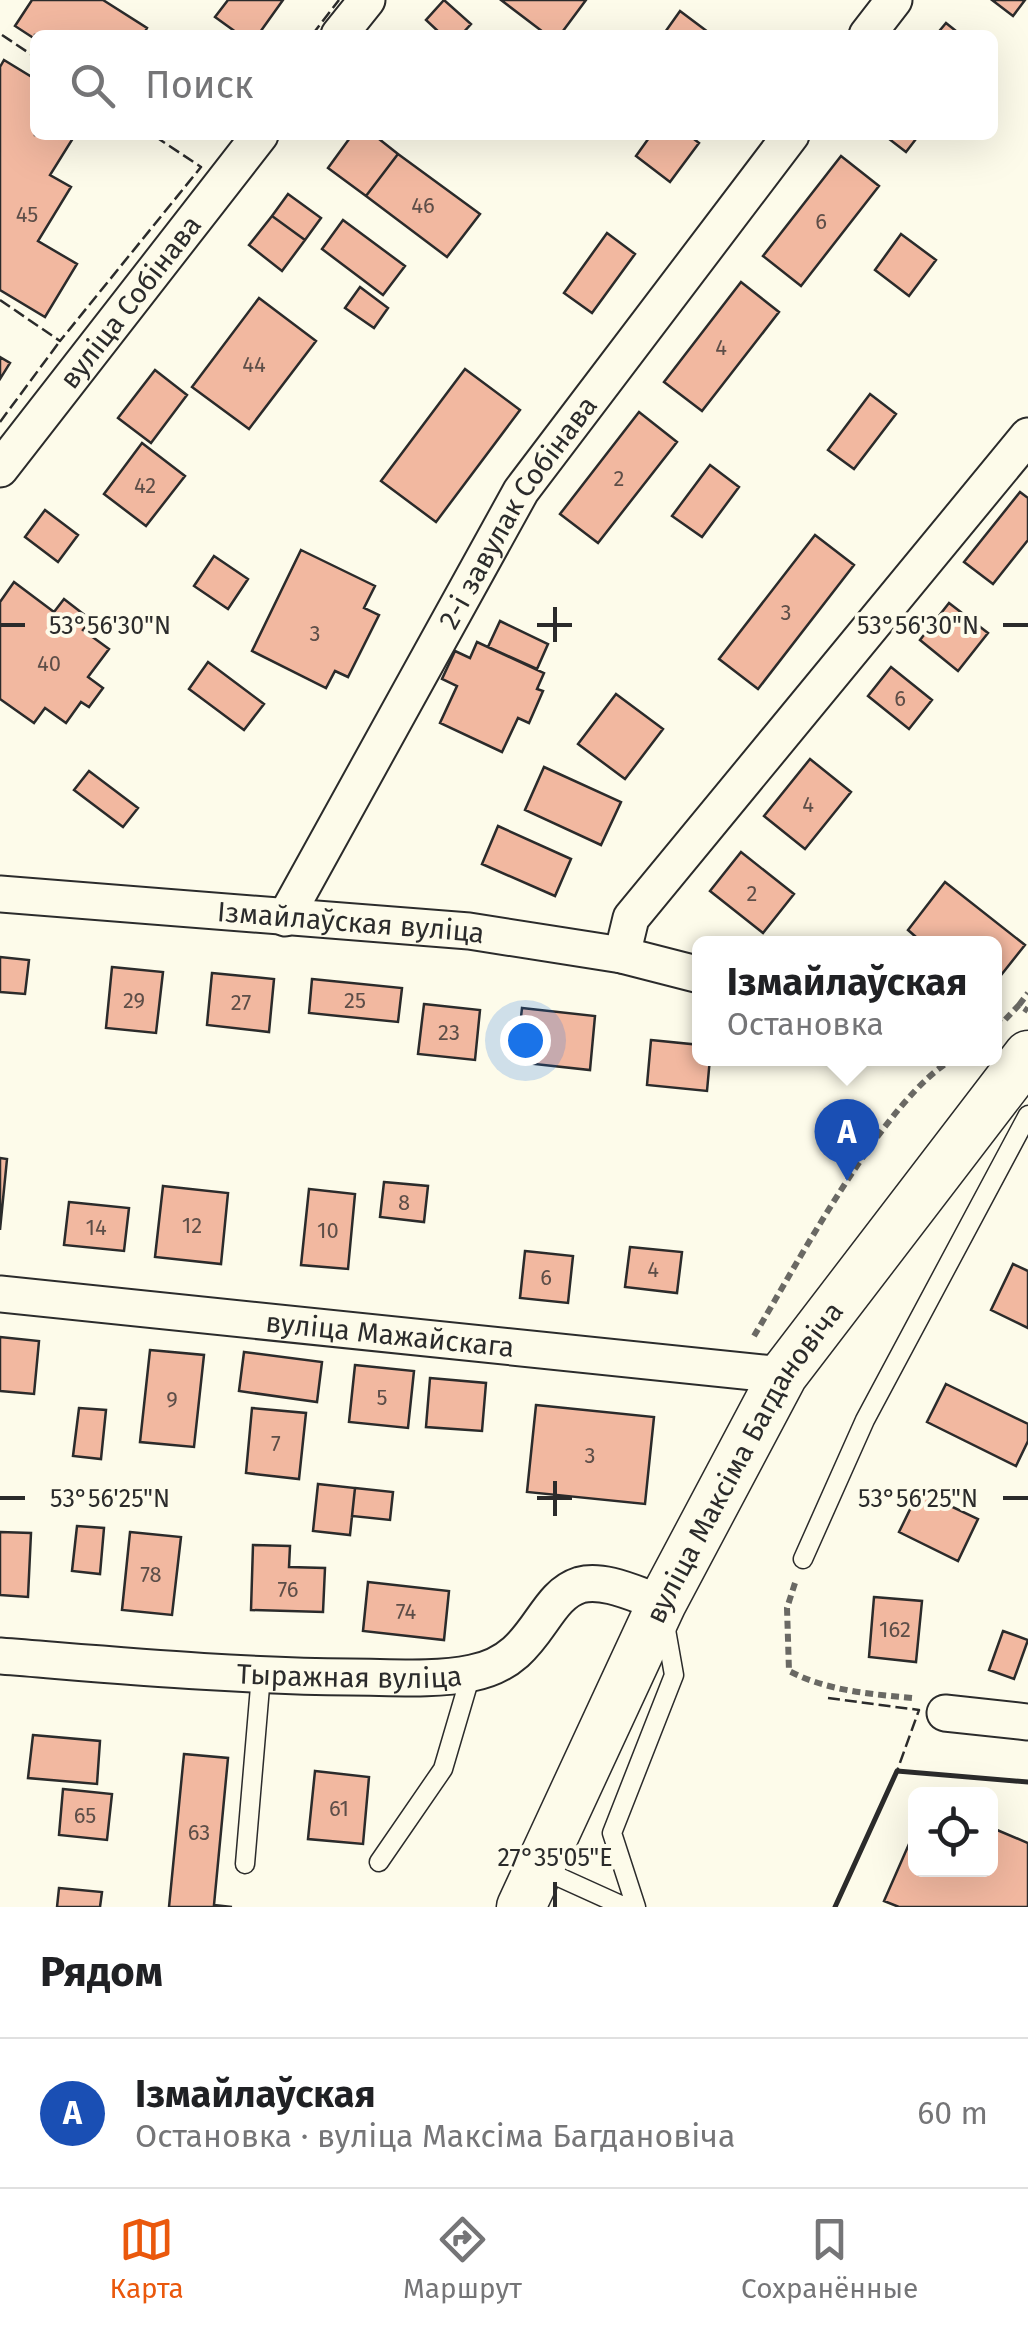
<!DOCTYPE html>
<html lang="ru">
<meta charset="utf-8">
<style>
body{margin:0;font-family:"Fira Sans",sans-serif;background:#f6f6f6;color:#202124}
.controls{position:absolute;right:30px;bottom:30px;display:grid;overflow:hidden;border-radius:15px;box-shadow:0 10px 40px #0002}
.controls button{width:90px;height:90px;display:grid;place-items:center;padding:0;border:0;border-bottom:2px solid #e0e0e0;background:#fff;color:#202124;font:50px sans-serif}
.you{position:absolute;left:525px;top:1040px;width:35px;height:35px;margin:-25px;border:8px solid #fff;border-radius:50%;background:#1a73e8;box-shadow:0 0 0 15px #1a73e833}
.badge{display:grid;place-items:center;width:65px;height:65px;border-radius:50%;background:#ea580c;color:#fff;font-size:32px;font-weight:700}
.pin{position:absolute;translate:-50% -82px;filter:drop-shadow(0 2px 5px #0008)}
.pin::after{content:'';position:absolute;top:52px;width:35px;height:30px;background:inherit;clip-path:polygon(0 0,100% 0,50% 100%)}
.popup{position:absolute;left:692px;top:936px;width:310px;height:130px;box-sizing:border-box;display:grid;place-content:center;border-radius:15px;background:#fff;filter:drop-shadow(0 2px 8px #0005);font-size:32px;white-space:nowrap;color:#757577}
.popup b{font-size:38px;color:#202124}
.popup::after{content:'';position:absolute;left:50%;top:100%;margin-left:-20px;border:20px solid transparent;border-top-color:#fff}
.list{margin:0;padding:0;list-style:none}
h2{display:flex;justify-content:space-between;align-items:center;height:130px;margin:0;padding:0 40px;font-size:42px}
h2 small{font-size:32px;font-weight:400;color:#757577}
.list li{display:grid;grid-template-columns:65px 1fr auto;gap:30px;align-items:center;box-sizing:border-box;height:150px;padding:0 40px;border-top:2px solid #e0e0e0}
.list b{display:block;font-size:38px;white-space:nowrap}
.list p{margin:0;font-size:32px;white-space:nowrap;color:#757577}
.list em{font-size:32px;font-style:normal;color:#757577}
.icon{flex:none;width:55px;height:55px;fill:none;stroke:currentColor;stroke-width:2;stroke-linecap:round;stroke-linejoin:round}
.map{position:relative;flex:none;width:1028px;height:1907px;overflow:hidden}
.search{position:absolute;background:#fff;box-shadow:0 10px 40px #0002;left:30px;right:30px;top:30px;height:110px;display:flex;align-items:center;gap:25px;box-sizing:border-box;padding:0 35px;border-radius:15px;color:#757577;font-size:38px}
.sheet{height:280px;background:#fff}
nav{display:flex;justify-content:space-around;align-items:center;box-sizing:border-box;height:140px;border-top:2px solid #e0e0e0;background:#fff;font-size:28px;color:#757577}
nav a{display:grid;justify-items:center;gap:5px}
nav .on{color:#ea580c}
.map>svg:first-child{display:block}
.building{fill:#f2b8a0;stroke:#2b2b2b;stroke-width:2.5}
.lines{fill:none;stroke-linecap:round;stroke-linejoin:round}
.service-casing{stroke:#2b2b2b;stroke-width:21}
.minor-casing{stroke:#2b2b2b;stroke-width:39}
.secondary-casing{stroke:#2b2b2b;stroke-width:51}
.path{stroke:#6a6964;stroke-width:6;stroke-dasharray:8 5;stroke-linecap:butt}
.service{stroke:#fdfbea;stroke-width:18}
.minor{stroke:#fdfbea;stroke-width:35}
.secondary{stroke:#fdfbea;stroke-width:48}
.fence{stroke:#2b2b2b;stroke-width:2.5;stroke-dasharray:12 5;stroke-linecap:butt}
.wall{stroke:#2b2b2b;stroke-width:5}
.ticks{fill:none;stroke:#2b2b2b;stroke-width:4}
.labels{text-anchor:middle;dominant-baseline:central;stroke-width:8;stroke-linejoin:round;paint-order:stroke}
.number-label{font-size:22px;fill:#5d4e48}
.street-label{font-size:28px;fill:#2b2b2b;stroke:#fdfbea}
.ticks-label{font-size:25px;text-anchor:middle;fill:#2b2b2b;stroke:#fdfbea;stroke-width:8;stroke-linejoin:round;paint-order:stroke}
</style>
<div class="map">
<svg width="1028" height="1907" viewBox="0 0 1028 1907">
<rect width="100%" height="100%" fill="#fdfbea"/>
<!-- building -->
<path class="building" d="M32,0h71l44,28 -4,7h-108v4l-20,-13z
M228,0h55l-25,35h-18l-25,-18z
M444,0l27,24 -10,11h-19l-16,-15z
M501,0h85l-26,35h-13z
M992,0h33l-12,16z
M680,11l32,24h-49z
M946,23l15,12h-25z
M4,60l31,19v56h40l-25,40 21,12 -33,54 39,23 -32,53 -45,-27v-223z
M352,135h22l24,19 -32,42 -38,-28z
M651,135h38l10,8 -29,39 -34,-26z
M884,135h35l-13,17z
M398,154l82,60 -33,43 -81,-61z
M841,156l38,30 -78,100 -38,-30z
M288,194l33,24 -16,22 -33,-24z
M272,216l33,24 -23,31 -33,-26z
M343,220l62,46 -22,29 -61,-46z
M607,233l28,21 -43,59 -28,-20z
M901,234l35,26 -27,36 -34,-26z
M741,282l38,30 -77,99 -38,-29z
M360,287l28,21 -14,20 -29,-20z
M259,298l57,43 -67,88 -57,-42z
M0,357l10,6 -10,16z
M465,369l55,41 -84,112 -55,-41z
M155,370l32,25 -36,48 -33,-25z
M870,394l26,20 -42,55 -26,-19z
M639,412l38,30 -79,101 -38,-29z
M142,443l43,33 -39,50 -42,-32z
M710,465l29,22 -37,50 -30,-21z
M1020,492l8,6v42l-35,44 -29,-22z
M45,510l33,25 -20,27 -33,-25z
M815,535l39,30 -96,124 -39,-30z
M301,550l74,36 -11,22 15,7 -31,62 -13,-6 -9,17 -74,-37z
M214,556l34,23 -20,30 -34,-23z
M14,582l40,30 10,-13 27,21 -8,10 26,19 -21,28 15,11 -14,19 -8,-5 -15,21 -21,-15 -11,15 -34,-24v-97z
M949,603l39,30 -30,38 -38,-31z
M500,621l48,23 -11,25 -49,-22z
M477,642l67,31 -7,16 6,2 -14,32 -11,-5 -16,34 -62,-29 17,-37 -15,-7 13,-28 15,7z
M208,662l56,42 -20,26 -55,-41z
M891,667l41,33 -23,29 -41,-33z
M616,694l47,35 -38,50 -47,-35z
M810,759l41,33 -46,57 -41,-33z
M544,767l77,35 -20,43 -76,-35z
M89,771l49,37 -15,19 -49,-37z
M498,826l73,33 -16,37 -73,-32z
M741,852l53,42 -31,39 -53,-42z
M945,882l80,63 -31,39v-40h-70l-16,-14z
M0,957l29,3 -4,34 -25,-2z
M112,967l51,5 -7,61 -50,-5z
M212,973l62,6 -5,53 -62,-7z
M312,979l90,9 -4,34 -89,-9z
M424,1004l56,6 -5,50 -57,-6z
M522,1008l73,8 -5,54 -74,-8z
M651,1040l49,5v13h10l-3,33 -60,-6z
M0,1158l7,1 -7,71z
M384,1182l44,4 -4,36 -44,-5z
M163,1186l65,7 -7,71 -66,-7z
M309,1189l46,5 -7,75 -47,-4z
M69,1202l60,6 -5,43 -60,-6z
M630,1247l52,5 -5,41 -52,-6z
M525,1251l48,5 -5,47 -48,-5z
M1013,1264l15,7v57l-37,-18z
M0,1337l39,4 -5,53 -34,-3z
M150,1350l54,5 -10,92 -54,-5z
M244,1352l78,10 -5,40 -78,-11z
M355,1365l59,6 -6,57 -59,-6z
M430,1378l56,5 -4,48 -56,-4z
M946,1384l82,40v17l-12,25 -89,-44z
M536,1405l118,12 -9,87 -118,-12z
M79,1408l27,2 -5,49 -28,-3z
M252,1408l54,5 -7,66 -53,-6z
M318,1484l37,4 -5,47 -37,-4z
M355,1488l38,4 -3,28 -38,-4z
M919,1491l59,28 -20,42 -59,-29z
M77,1526l27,2 -4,46 -28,-3z
M0,1532l31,1 -3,64 -28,-2z
M130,1532l51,5 -9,78 -50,-5z
M253,1545l37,1 -1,21 36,1 -2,44 -72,-2z
M368,1582l81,9 -5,49 -81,-9z
M874,1597l48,4 -6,61 -47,-5z
M1003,1631l25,9 -14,39 -25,-9z
M33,1735l67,6 -3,43 -69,-6z
M184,1754l44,4 -14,147 18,2h-63z
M315,1771l54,6 -6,67 -55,-5z
M63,1789l49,5 -5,46 -48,-5z
M990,1827l38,16v64h-129l-15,-6 32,-73v42h74z
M59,1888l43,4 -2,15h-43z"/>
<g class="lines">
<!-- service casing -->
<g class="service-casing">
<path id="service" d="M803,1559l62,-139 163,-305
M379,1862l64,-93 28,-95
M245,1864l16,-189
M539,1868l86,39
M636,1907l-24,-74 62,-158 -9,-51"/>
</g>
<!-- minor casing -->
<g class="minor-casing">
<g id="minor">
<path d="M339,35l28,-35"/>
<path d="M867,35l27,-35"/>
<path id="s1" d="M0,469l260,-334"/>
<path id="s2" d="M0,894l469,37 153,24 78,20"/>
<path id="s3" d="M285,918l236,-427 270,-356"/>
<path d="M622,955l9,-37 397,-482"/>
<path id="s4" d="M0,1294l783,81"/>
<path id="s5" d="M0,1656c116,9 233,20 350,21 39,0 83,4 122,-4 67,-13 67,-75 108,-88 25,-7 59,11 82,18"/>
<path d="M945,1713l83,9"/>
</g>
</g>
<!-- secondary casing -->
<g class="secondary-casing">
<g id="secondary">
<path id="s6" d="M521,1907l141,-304 121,-228 245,-320"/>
</g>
</g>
<!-- path -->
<path class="path" d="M1019,1005l9,-12
M994,1021l8,2 17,-18 9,6
M754,1336c42,-70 133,-242 201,-278
M795,1583l-8,25 2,63c39,20 81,23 123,27"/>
<!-- service -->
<use href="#service" class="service"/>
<!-- minor -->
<use href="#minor" class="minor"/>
<!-- secondary -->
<use href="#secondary" class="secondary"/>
<!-- fence -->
<path class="fence" d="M2,35l33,22
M312,35l27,-35
M0,300l60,41 141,-174 -48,-32
M0,422l60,-81
M828,1698l91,12 -22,61"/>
<!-- wall -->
<path class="wall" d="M835,1907l62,-136 131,11"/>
</g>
<!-- ticks -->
<path class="ticks" d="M555,607v35M0,625h25M537,625h35M1003,625h25M555,1481v35M0,1498h25M537,1498h35M1003,1498h25M555,1882v25"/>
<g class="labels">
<!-- number labels -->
<g class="number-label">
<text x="423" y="205">46</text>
<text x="27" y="214">45</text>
<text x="821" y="221">6</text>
<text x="721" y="347">4</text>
<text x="254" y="364">44</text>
<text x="619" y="478">2</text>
<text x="145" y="485">42</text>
<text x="786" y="612">3</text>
<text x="315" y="633">3</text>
<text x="49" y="663">40</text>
<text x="900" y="698">6</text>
<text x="808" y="804">4</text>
<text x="752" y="893">2</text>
<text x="134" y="1000">29</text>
<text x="355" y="1000">25</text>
<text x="241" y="1002">27</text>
<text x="449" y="1032">23</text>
<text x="404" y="1202">8</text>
<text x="192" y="1225">12</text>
<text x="96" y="1227">14</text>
<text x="328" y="1230">10</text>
<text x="653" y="1269">4</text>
<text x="546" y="1277">6</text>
<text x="382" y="1397">5</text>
<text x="172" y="1399">9</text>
<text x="276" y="1443">7</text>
<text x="590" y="1455">3</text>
<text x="151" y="1574">78</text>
<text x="288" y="1589">76</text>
<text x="406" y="1611">74</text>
<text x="895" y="1629">162</text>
<text x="339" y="1808">61</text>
<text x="85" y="1815">65</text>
<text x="199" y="1832">63</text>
</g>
<!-- street labels -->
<g class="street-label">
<text stroke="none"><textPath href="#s1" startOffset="212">вуліца Собінава</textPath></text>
<text stroke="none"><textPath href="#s3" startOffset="468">2-і завулак Собінава</textPath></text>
<text stroke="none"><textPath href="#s2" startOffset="352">Ізмайлаўская вуліца</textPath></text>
<text stroke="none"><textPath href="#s4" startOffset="392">вуліца Мажайскага</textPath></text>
<text stroke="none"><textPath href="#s6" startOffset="498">вуліца Максіма Багдановіча</textPath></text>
<text stroke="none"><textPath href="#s5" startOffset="350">Тыражная вуліца</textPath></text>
</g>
</g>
<g class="ticks-label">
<text x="110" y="634">53°56'30"N</text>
<text x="918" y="634">53°56'30"N</text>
<text x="110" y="1507">53°56'25"N</text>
<text x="918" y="1507">53°56'25"N</text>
<text x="555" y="1866">27°35'05"E</text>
</g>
</svg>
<div class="controls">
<button><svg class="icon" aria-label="locate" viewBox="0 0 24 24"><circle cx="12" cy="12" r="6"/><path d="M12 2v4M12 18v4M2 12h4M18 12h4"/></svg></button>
</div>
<div class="you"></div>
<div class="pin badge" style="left:847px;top:1181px;background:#1a4fb4">A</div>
<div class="popup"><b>Ізмайлаўская</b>Остановка</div>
<div class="search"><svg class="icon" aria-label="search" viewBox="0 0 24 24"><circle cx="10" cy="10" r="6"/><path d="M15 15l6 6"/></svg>Поиск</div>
</div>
<section class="sheet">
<h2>Рядом<small></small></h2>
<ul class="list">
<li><span class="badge" style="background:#1a4fb4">A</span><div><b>Ізмайлаўская</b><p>Остановка · вуліца Максіма Багдановіча</p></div><em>60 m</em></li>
</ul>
</section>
<nav>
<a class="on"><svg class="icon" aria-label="map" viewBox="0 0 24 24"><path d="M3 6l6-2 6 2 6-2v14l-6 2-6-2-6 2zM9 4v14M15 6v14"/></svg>Карта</a>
<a><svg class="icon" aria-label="directions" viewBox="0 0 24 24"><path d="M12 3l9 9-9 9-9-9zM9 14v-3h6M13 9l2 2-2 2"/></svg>Маршрут</a>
<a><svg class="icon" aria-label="saved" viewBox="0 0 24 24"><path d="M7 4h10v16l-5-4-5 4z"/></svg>Сохранённые</a>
</nav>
